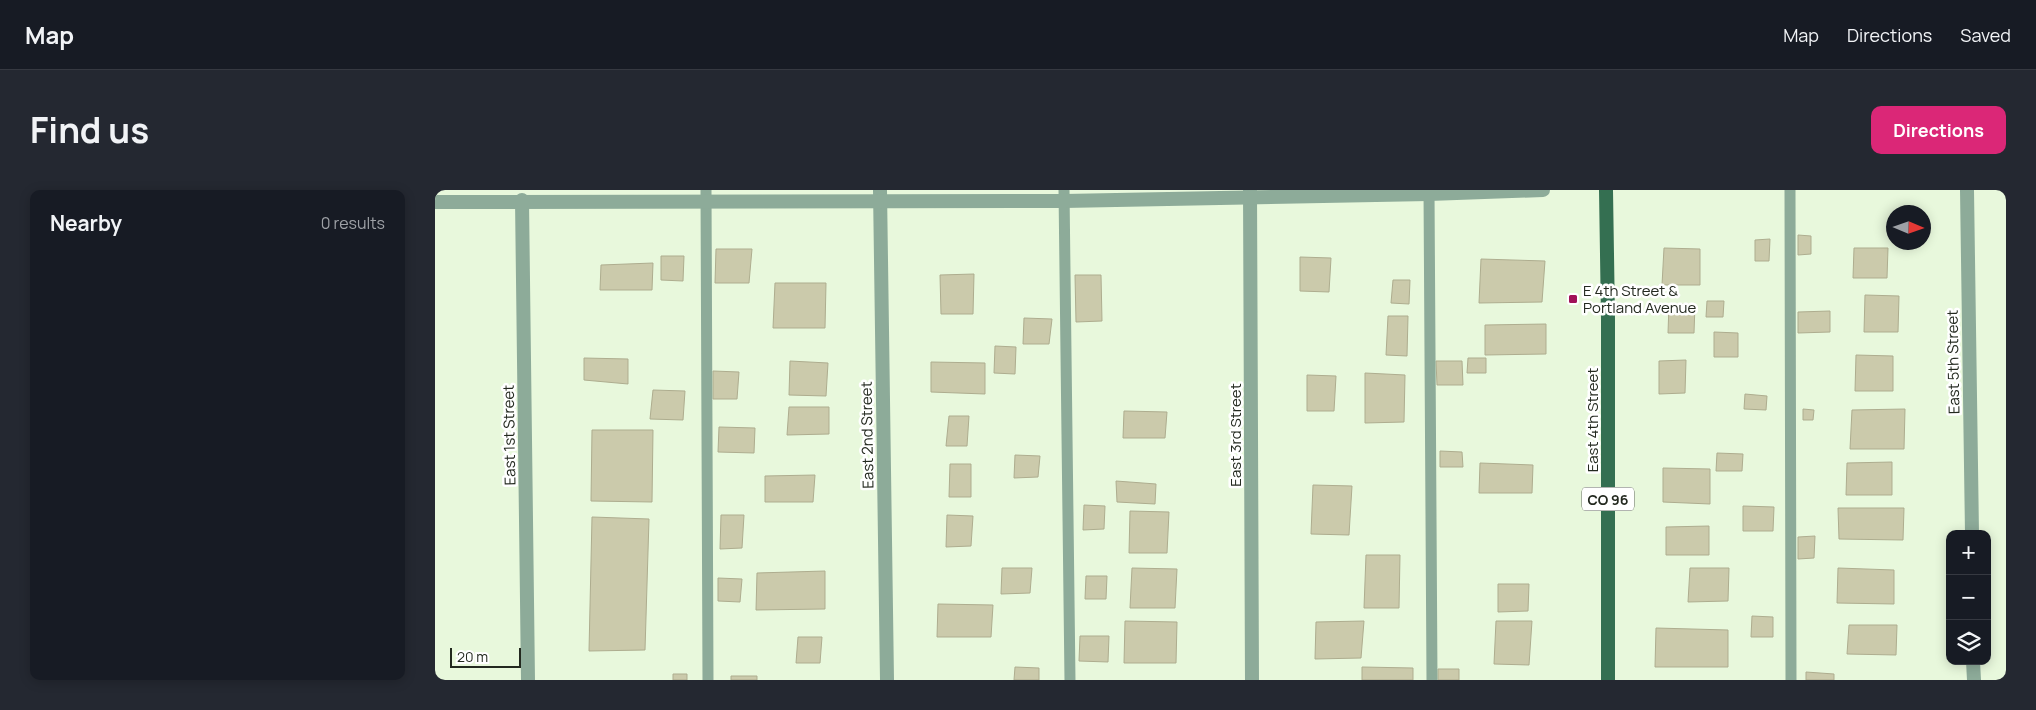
<!DOCTYPE html>
<meta charset="utf-8">
<style>
body{margin:0;font-family:Manrope,sans-serif;background:#242831;color:#f1f3f6}
.controls{position:absolute;right:15px;bottom:15px;display:grid;overflow:hidden;border-radius:10px;box-shadow:0 2px 12px #0003}
.controls button{width:45px;height:45px;display:grid;place-items:center;padding:0;border:0;border-bottom:1px solid #363941;background:#171b24;color:#f1f3f6;font:25px sans-serif}
.compass{position:absolute;left:1451px;top:15px;width:45px;height:45px;border-radius:50%;background:#171b24;box-shadow:0 2px 12px #0003;rotate:92deg}
.scale{position:absolute;left:15px;bottom:12px;width:71px;box-sizing:border-box;padding-left:5px;border:2px solid #23291f;border-top:0;font-size:14px;line-height:18px;white-space:nowrap;color:#23291f;-webkit-text-stroke:4px #fff;paint-order:stroke}
.list{margin:0;padding:0;list-style:none}
h2{display:flex;justify-content:space-between;align-items:center;height:65px;margin:0;padding:0 20px;font-size:21px}
h2 small{font-size:16px;font-weight:400;color:#9ea1a6}
.icon{flex:none;width:28px;height:28px;fill:none;stroke:currentColor;stroke-width:2;stroke-linecap:round;stroke-linejoin:round}
.map{position:relative;flex:none;width:1571px;height:490px;overflow:hidden;border-radius:10px}
header{display:flex;align-items:center;gap:30px;box-sizing:border-box;height:70px;padding:0 25px;background:#171b24;border-bottom:1px solid #363941}
header strong{font-size:24px}
nav{display:flex;gap:28px;margin-inline-start:auto;font-size:18px}
.intro{display:flex;align-items:center;justify-content:space-between;box-sizing:border-box;height:120px;padding:0 30px}
h1{margin:0;font-size:35px}
.button{padding:12px 22px;border-radius:10px;background:#db2777;color:#fff;font-size:18px;font-weight:700}
main{display:flex;gap:30px;padding:0 30px}
aside{flex:1;background:#171b24;border-radius:10px;box-shadow:0 2px 12px #0003}
.map>svg:first-child{display:block}
.building{fill:#cbcaab;stroke:#aead8f}
.lines{fill:none;stroke-linecap:round;stroke-linejoin:round}
.service{stroke:#8dab99;stroke-width:11}
.minor{stroke:#8dab99;stroke-width:14}
.tertiary{stroke:#8dab99;stroke-width:14}
.primary{stroke:#346f51;stroke-width:14}
.poi-dot{fill:#a11158;stroke:#fff;stroke-width:2}
.labels{text-anchor:middle;dominant-baseline:central;stroke-width:5;stroke-linejoin:round;paint-order:stroke}
.shield{fill:#fff;stroke:#656962;stroke-width:1}
.shield-label{font-size:14px;font-weight:bold;fill:#23291f}
.poi-label{font-size:15px;fill:#23291f;stroke:#fff;text-anchor:start}
.street-label{font-size:15px;fill:#23291f;stroke:#fff}
</style>
<header>
<strong>Map</strong>
<nav><a>Map</a><a>Directions</a><a>Saved</a></nav>
</header>
<div class="intro"><h1>Find us</h1><a class="button">Directions</a></div>
<main>
<aside>
<h2>Nearby<small>0 results</small></h2>
<ul class="list">
</ul>
</aside>
<div class="map">
<svg width="1571" height="490" viewBox="0 0 1571 490">
<rect width="100%" height="100%" fill="#e8f8dc"/>
<!-- building -->
<path class="building" d="M1363,45l13,1v18l-13,1z
M1335,49l-1,22h-14v-21z
M1229,58l36,1v36h-38z
M1419,58h34l-1,30h-34z
M281,59h36l-3,34h-34z
M226,66h23l-1,25 -22,-1z
M865,67l31,1 -2,34 -29,-1z
M1046,69l64,2 -3,41 -63,1z
M218,73l-1,27h-52l1,-25z
M539,84l-1,40h-32l-1,-39z
M640,85h26l1,46 -26,1z
M958,90h17l-1,24 -18,-1z
M340,93h51l-1,45h-52z
M1430,105l34,1 -1,36h-34z
M1272,111h17l-1,16h-17z
M1234,114h26l-1,29h-26z
M1395,121v21l-32,1v-21z
M953,126h20l-1,40 -21,-1z
M589,128l28,1 -3,25h-26z
M1111,134v30l-61,1v-30z
M1279,142l24,1v24h-24z
M560,156l21,1 -1,27 -21,-1z
M1421,165l37,1v35h-38z
M149,168l44,1v25l-44,-4z
M1033,168h18v15h-19z
M1251,170l-1,33 -26,1v-33z
M355,171l38,2 -2,33 -37,-1z
M1001,171h26l1,24h-26z
M496,172l54,1v31l-54,-2z
M278,181l26,1 -2,27h-24z
M930,183l40,2 -1,47 -39,1z
M872,185l29,1 -2,35h-27z
M218,200l32,1 -2,29 -33,-1z
M1310,204l22,2 -1,14 -22,-1z
M354,217h40v27l-42,1z
M1368,219l11,1 -1,10h-10z
M1470,219l-1,40h-54l2,-39z
M689,221l43,1 -2,26h-42z
M514,226h20l-2,30h-21z
M284,237l36,1 -1,25 -36,-1z
M157,240h61l-1,72 -61,-1z
M1005,261l22,1 1,15h-23z
M1282,263l26,1 -1,17h-26z
M580,265l25,1 -2,21 -24,1z
M1457,272v33h-46l1,-32z
M1045,273l53,2 -1,28h-53z
M515,274h21v33h-22z
M1228,278l47,1v35l-47,-2z
M380,285l-2,27h-48v-26z
M681,291l40,3 -1,20 -38,-2z
M878,295l39,1 -3,49 -38,-1z
M649,315l21,1 -1,23 -21,1z
M1308,316l31,1 -1,24h-30z
M1403,318h66l-1,32 -64,-1z
M695,321l39,1 -2,41h-38z
M286,325h23l-2,33 -22,1z
M512,325l26,1 -2,30 -25,1z
M157,327l57,2 -4,131 -56,1z
M1274,336v29h-43v-28z
M1380,346l-1,22 -16,1v-22z
M931,365h34l-1,53h-35z
M567,378h30l-2,25 -29,1z
M697,378l45,1 -2,39h-45z
M1255,378h39l-1,33 -40,1z
M1403,378l56,2v34l-57,-1z
M390,381v38l-69,1 1,-37z
M651,386h21l-1,23h-21z
M283,388l24,1 -2,23 -22,-1z
M1063,394h31l-1,27 -30,1z
M503,414l55,1 -2,32h-54z
M1317,426l21,1v20h-22z
M690,431l52,1 -1,41h-52z
M929,431l-3,37 -46,1 1,-37z
M1061,431h36l-3,44 -35,-1z
M1414,435h48l-1,30 -49,-1z
M1221,438l72,2v37h-73z
M645,446h29l-1,26 -29,-1z
M363,447h24l-2,26h-24z
M580,477l24,1v12h-25z
M927,477l51,1v12h-51z
M1003,479h21v11h-21z
M1371,482l28,2v6h-28z
M238,484h14v6h-14z
M296,486h26v4h-26z"/>
<g class="lines">
<!-- service -->
<path class="service" d="M271,0l2,490
M629,0l6,490
M994,0l3,490
M1355,0l1,490"/>
<!-- minor -->
<path class="minor" d="M445,0l7,490
M815,0l2,490
M1532,0l5,344
M87,10l6,480
M1538,471l1,19"/>
<!-- tertiary -->
<path class="tertiary" d="M0,12l629,-1 365,-7 114,-4"/>
<!-- primary -->
<path class="primary" d="M1171,0l2,129v361"/>
</g>
<!-- markers -->
<rect class="poi-dot" x="1133" y="104" width="10" height="10" rx="2.5"/>
<g class="labels">
<!-- shield labels -->
<rect class="shield" x="1147" y="297.5" width="52" height="23" rx="4"/>
<g class="shield-label">
<text x="1173" y="309">CO 96</text>
</g>
<!-- poi labels -->
<g class="poi-label">
<text x="1148" y="100">E 4th Street &amp;<tspan x="1148" dy="17">Portland Avenue</tspan></text>
</g>
<!-- street labels -->
<g class="street-label">
<text transform="translate(1518 172) rotate(-91)">East 5th Street</text>
<text transform="translate(1157 230) rotate(-90)">East 4th Street</text>
<text transform="translate(74 245) rotate(-91)">East 1st Street</text>
<text transform="translate(432 245) rotate(-91)">East 2nd Street</text>
<text transform="translate(800 245) rotate(-90)">East 3rd Street</text>
</g>
</g>
</svg>
<div class="controls">
<button>+</button>
<button>−</button>
<button><svg class="icon" aria-label="layers" viewBox="0 0 24 24"><path d="M12 4l9 5-9 5-9-5zM3 14l9 5 9-5"/></svg></button>
</div>
<svg class="compass" viewBox="-18 -18 36 36"><path d="M0-13l5 13h-10z" fill="#e53935"/><path d="M0 13l5-13h-10z" fill="#9ea1a6"/></svg>
<div class="scale">20 m</div>
</div>
</main>
